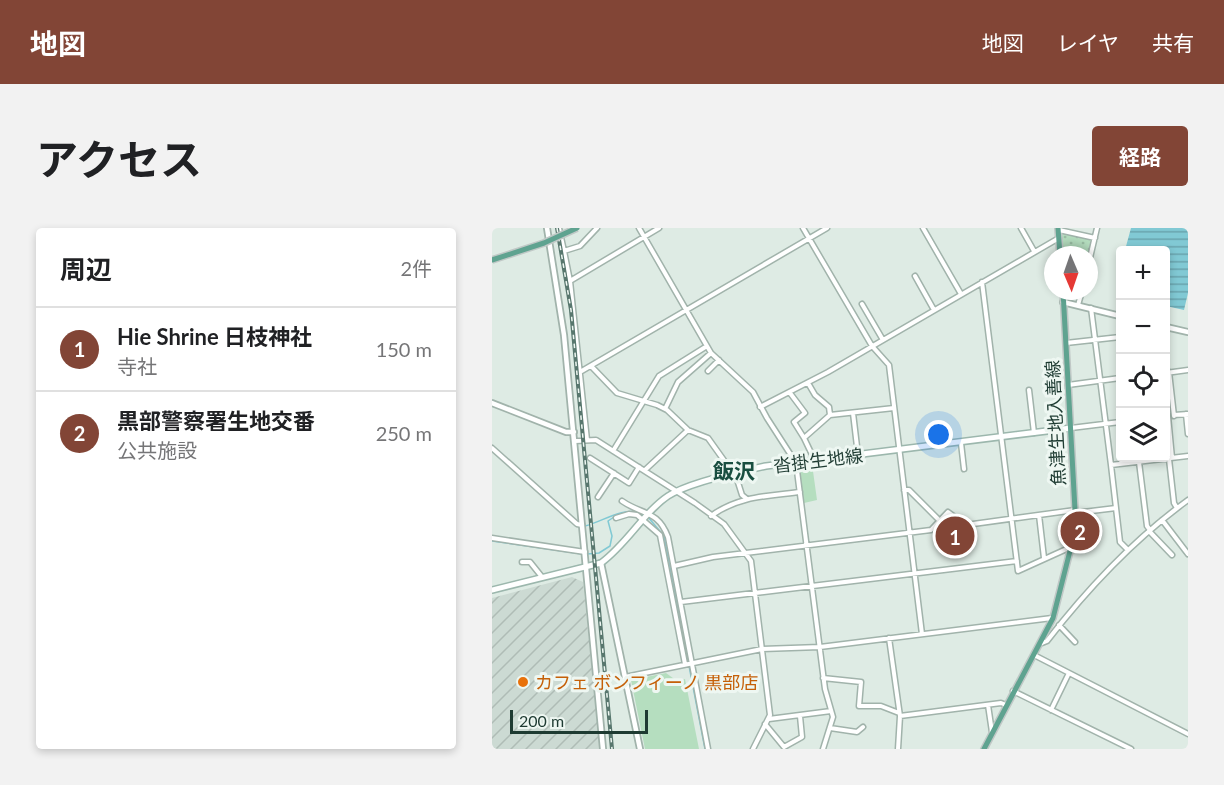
<!DOCTYPE html>
<html lang="ja">
<meta charset="utf-8">
<style>
body{margin:0;font-family:Lato,"Noto Sans JP",sans-serif;background:#f2f2f2;color:#202124}
.controls{position:absolute;right:18px;top:18px;display:grid;overflow:hidden;border-radius:6px;box-shadow:0 3px 9px #0003}
.controls button{width:54px;height:54px;display:grid;place-items:center;padding:0;border:0;border-bottom:2px solid #e0e0e0;background:#fff;color:#202124;font:30px sans-serif}
.compass{position:absolute;left:552px;top:18px;width:54px;height:54px;border-radius:50%;background:#fff;box-shadow:0 3px 9px #0003;rotate:178deg}
.scale{position:absolute;left:18px;bottom:15px;width:138px;box-sizing:border-box;padding-left:6px;border:3px solid #1e3b32;border-top:0;font-size:16px;line-height:21px;white-space:nowrap;color:#1e3b32;-webkit-text-stroke:4px #eef7f2;paint-order:stroke}
.you{position:absolute;left:447px;top:207px;width:21px;height:21px;margin:-15px;border:4px solid #fff;border-radius:50%;background:#1a73e8;box-shadow:0 0 0 9px #1a73e833}
.badge{display:grid;place-items:center;width:39px;height:39px;border-radius:50%;background:#824536;color:#fff;font-size:20px;font-weight:700}
.pin{position:absolute;translate:-50% -50%;border:3px solid #fff;box-shadow:0 2px 6px #0006}
.list{margin:0;padding:0;list-style:none}
h2{display:flex;justify-content:space-between;align-items:center;height:78px;margin:0;padding:0 24px;font-size:26px}
h2 small{font-size:20px;font-weight:400;color:#757577}
.list li{display:grid;grid-template-columns:39px 1fr auto;gap:18px;align-items:center;box-sizing:border-box;height:84px;padding:0 24px;border-top:2px solid #e0e0e0}
.list b{display:block;font-size:22px;white-space:nowrap}
.list p{margin:0;font-size:20px;white-space:nowrap;color:#757577}
.list em{font-size:20px;font-style:normal;color:#757577}
.icon{flex:none;width:33px;height:33px;fill:none;stroke:currentColor;stroke-width:2;stroke-linecap:round;stroke-linejoin:round}
.map{position:relative;flex:none;width:696px;height:521px;overflow:hidden;border-radius:6px}
header{display:flex;align-items:center;gap:36px;box-sizing:border-box;height:84px;padding:0 30px;background:#824536;color:#fff}
header strong{font-size:28px}
nav{display:flex;gap:33px;margin-inline-start:auto;font-size:21px}
.intro{display:flex;align-items:center;justify-content:space-between;box-sizing:border-box;height:144px;padding:0 36px}
h1{margin:0;font-size:42px}
.button{padding:15px 27px;border-radius:6px;background:#824536;color:#fff;font-size:21px;font-weight:700}
main{display:flex;gap:36px;padding:0 36px}
aside{flex:1;background:#fff;border-radius:6px;box-shadow:0 3px 9px #0003}
.map>svg:first-child{display:block}
.industrial{fill:url(#industrial-furrows)}
.park{fill:url(#park-dots)}
.garden{fill:#b5debf}
.water{fill:url(#water-rules)}
.lines{fill:none;stroke-linecap:round;stroke-linejoin:round}
.stream{stroke:#81c9d4;stroke-width:1.5}
.minor-casing{stroke:#a1b3ab;stroke-width:7}
.tertiary-casing{stroke:#a1b3ab;stroke-width:8}
.secondary-casing{stroke:#9cb7ad;stroke-width:8}
.primary-casing{stroke:#c0c8c6;stroke-width:8}
.minor{stroke:#fff;stroke-width:4}
.tertiary{stroke:#fff;stroke-width:4.5}
.secondary{stroke:#fff;stroke-width:5}
.primary{stroke:#5fa390;stroke-width:5}
.rail-casing{stroke:#58776e;stroke-width:4}
.rail{stroke:#eef7f2;stroke-width:1.5;stroke-dasharray:4.5;stroke-linecap:butt}
.primary-bridge-casing{stroke:#c0c8c6;stroke-width:8;stroke-linecap:butt}
.primary-bridge{stroke:#5fa390;stroke-width:5}
.food-dot{fill:#e8710a;stroke:#eef7f2;stroke-width:2}
.labels{text-anchor:middle;dominant-baseline:central;stroke-width:6;stroke-linejoin:round;paint-order:stroke}
.street-label{font-size:18px;fill:#1e3b32;stroke:#eef7f2}
.food-label{font-size:18px;fill:#c56008;stroke:#eef7f2;text-anchor:start}
.quarter-label{font-size:21px;font-weight:bold;fill:#194e40;stroke:#eef7f2}
</style>
<header>
<strong>地図</strong>
<nav><a>地図</a><a>レイヤ</a><a>共有</a></nav>
</header>
<div class="intro"><h1>アクセス</h1><a class="button">経路</a></div>
<main>
<aside>
<h2>周辺<small>2件</small></h2>
<ul class="list">
<li><span class="badge">1</span><div><b>Hie Shrine 日枝神社</b><p>寺社</p></div><em>150 m</em></li>
<li><span class="badge">2</span><div><b>黒部警察署生地交番</b><p>公共施設</p></div><em>250 m</em></li>
</ul>
</aside>
<div class="map">
<svg width="696" height="521" viewBox="0 0 696 521">
<defs>
<pattern id="industrial-furrows" width="10" height="10" patternUnits="userSpaceOnUse" patternTransform="scale(1.5)"><rect width="10" height="10" fill="#ccdad3"/><path d="M-1 1l2-2M0 10L10 0M9 11l2-2" fill="none" stroke="#afbcb6"/></pattern>
<pattern id="park-dots" width="8" height="8" patternUnits="userSpaceOnUse" patternTransform="scale(1.5)"><rect width="8" height="8" fill="#b5debf"/><path d="M2 2h.1M6 6h.1" fill="none" stroke="#9bbfa5" stroke-width="1.8" stroke-linecap="round"/></pattern>
<pattern id="water-rules" width="6" height="5" patternUnits="userSpaceOnUse" patternTransform="scale(1.5)"><rect width="6" height="5" fill="#81c9d4"/><path d="M0 2.5h6" fill="none" stroke="#69a4ad"/></pattern>
</defs>
<rect width="100%" height="100%" fill="#deebe4"/>
<!-- industrial -->
<path class="industrial" d="M80,349l11,5 17,167h-108v-151z"/>
<!-- park -->
<path class="park" d="M569,4l30,7 -3,16h-25z"/>
<!-- garden -->
<path class="garden" d="M320,236l5,36 -13,3 -6,-38z
M174,445l11,8 8,-2 14,70h-54l-14,-69z"/>
<!-- water -->
<path class="water" d="M639,0h57v65l-4,17 -18,-4v-56h-41z"/>
<g class="lines">
<!-- stream -->
<path class="stream" d="M156,289l16,19 41,213
M93,298c19,-5 36,-19 57,-13
M0,313l90,13
M95,326l12,-1 11,-7 2,-10 -4,-15 6,-4"/>
<!-- minor casing -->
<g class="minor-casing">
<path id="minor" d="M67,0l5,23
M147,0l72,125 42,39 14,26 29,45 29,226 8,28 -10,32
M311,0l69,118 17,19 33,269
M431,0l38,66
M529,0l13,23
M567,2l36,8
M597,34l8,-34
M423,48l19,34
M78,53l89,-53
M490,54l36,289 53,-24
M370,76l21,36
M586,77l4,-14
M599,80l20,157
M574,115l54,-6
M99,138l26,27 40,12 10,5 21,20 20,8 25,35
M216,143l11,-11
M88,144l247,-144
M677,144l5,44
M674,145l22,-3
M316,155l7,12 14,12 1,8
M576,157l52,-7
M537,162l5,43
M298,165l15,20 -11,9 10,16
M268,179l68,-35 231,-134
M173,181l13,-27 33,-29
M361,185l5,42
M694,186l2,20
M682,187l14,-1
M676,188l4,42
M579,200l49,-6
M95,212l-17,-159 -6,-30 16,-5 17,-18
M83,213l21,-1 99,63 29,21 27,37 19,154 -17,34
M469,215l3,26
M0,220l85,76 5,1
M121,223l46,-75 48,-30
M98,230l39,25 10,-16
M677,231l5,44 3,5
M323,233l-11,-23 26,-23 64,-7
M647,234l8,64 3,4
M153,242l43,-40
M243,245l7,22 5,4
M412,262h5l30,30
M106,269l16,-24
M130,273c20,14 36,9 46,36l40,212
M624,280l4,34 7,7
M583,285l41,-5 -5,-43 77,-9
M547,287l5,43
M219,288c27,-20 57,-20 89,-24
M124,290l13,-4 8,1 23,20 25,129
M670,292l26,34
M657,303l23,24
M0,310l93,14
M30,334h8l12,15
M182,338l39,-9 218,-27 17,-18 18,13 109,-15
M189,374l336,-41
M567,397l16,17
M397,410l11,78 -2,33
M550,415l5,-2c41,-53 86,-101 141,-141
M542,427l154,79
M133,449l137,-28 58,-2 232,-29
M331,450l38,4 -2,24h22l18,7
M521,463l118,58
M496,477l4,27
M559,482l17,-35
M408,488l101,-13 5,2
M277,491l62,-8
M273,496l19,23 18,-10 -2,-21
M338,500l27,4 6,-5"/>
</g>
<!-- tertiary casing -->
<g class="tertiary-casing">
<path id="tertiary" d="M55,0l17,107 39,414
M571,74l57,14
M674,99l22,5
M0,175l74,29h8
M109,335l39,186"/>
</g>
<!-- secondary casing -->
<g class="secondary-casing">
<path id="secondary" d="M0,362l109,-27c26,-19 43,-51 67,-67 20,-13 74,-25 98,-30l305,-38"/>
</g>
<!-- primary casing -->
<g class="primary-casing">
<path id="primary" d="M566,0l2,27
M492,521l69,-131 18,-71 4,-37 -12,-219"/>
</g>
<!-- minor -->
<use href="#minor" class="minor"/>
<!-- tertiary -->
<use href="#tertiary" class="tertiary"/>
<!-- secondary -->
<use href="#secondary" class="secondary"/>
<!-- primary -->
<use href="#primary" class="primary"/>
<!-- rail casing -->
<g class="rail-casing">
<path id="rail" d="M65,0l14,82 41,439"/>
</g>
<!-- rail -->
<use href="#rail" class="rail"/>
<!-- primary-bridge casing -->
<g class="primary-bridge-casing">
<path id="primary-bridge" d="M0,32l52,-17 33,-15"/>
</g>
<!-- primary-bridge -->
<use href="#primary-bridge" class="primary-bridge"/>
</g>
<!-- markers -->
<circle class="food-dot" cx="31" cy="454" r="6"/>
<g class="labels">
<!-- street labels -->
<g class="street-label">
<text transform="translate(563 195) rotate(-93)">魚津生地入善線</text>
<text transform="translate(326 232) rotate(-7)">沓掛生地線</text>
</g>
<!-- food labels -->
<g class="food-label">
<text x="43" y="454">カフェ ボンフィーノ 黒部店</text>
</g>
<!-- quarter labels -->
<g class="quarter-label">
<text x="242" y="242">飯沢</text>
</g>
</g>
</svg>
<div class="controls">
<button>+</button>
<button>−</button>
<button><svg class="icon" aria-label="locate" viewBox="0 0 24 24"><circle cx="12" cy="12" r="6"/><path d="M12 2v4M12 18v4M2 12h4M18 12h4"/></svg></button>
<button><svg class="icon" aria-label="layers" viewBox="0 0 24 24"><path d="M12 4l9 5-9 5-9-5zM3 14l9 5 9-5"/></svg></button>
</div>
<svg class="compass" viewBox="-18 -18 36 36"><path d="M0-13l5 13h-10z" fill="#e53935"/><path d="M0 13l5-13h-10z" fill="#757577"/></svg>
<div class="scale">200 m</div>
<div class="you"></div>
<div class="pin badge" style="left:463px;top:308px">1</div>
<div class="pin badge" style="left:588px;top:303px">2</div>
</div>
</main>
